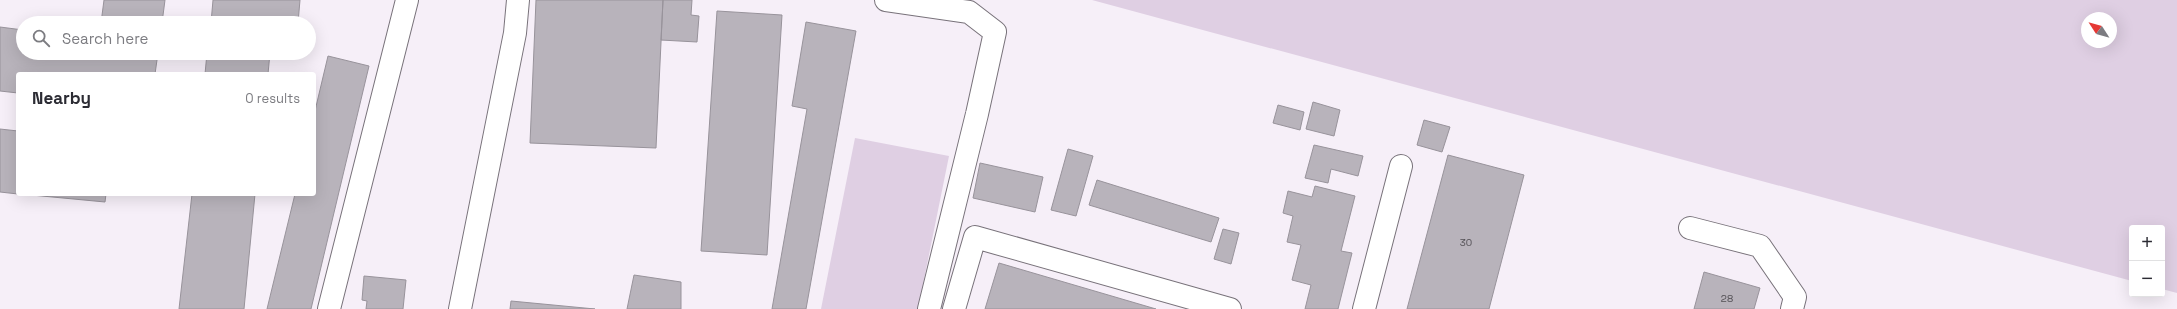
<!DOCTYPE html>
<meta charset="utf-8">
<style>
body{margin:0;font-family:"Space Grotesk",sans-serif;background:#f7f7f7;color:#2b2b33}
.controls{position:absolute;right:12px;bottom:12px;display:grid;overflow:hidden;border-radius:4px;box-shadow:0 4px 16px #0002}
.controls button{width:36px;height:36px;display:grid;place-items:center;padding:0;border:0;border-bottom:1px solid #e1e1e2;background:#fff;color:#2b2b33;font:20px sans-serif}
.compass{position:absolute;left:2081px;top:12px;width:36px;height:36px;border-radius:50%;background:#fff;box-shadow:0 4px 16px #0002;rotate:306deg}
.list{margin:0;padding:0;list-style:none}
h2{display:flex;justify-content:space-between;align-items:center;height:52px;margin:0;padding:0 16px;font-size:17px}
h2 small{font-size:13px;font-weight:400;color:#7c7c81}
.icon{flex:none;width:22px;height:22px;fill:none;stroke:currentColor;stroke-width:2;stroke-linecap:round;stroke-linejoin:round}
.map{position:relative;flex:none;width:2177px;height:309px;overflow:hidden}
.search{position:absolute;background:#fff;box-shadow:0 4px 16px #0002;left:16px;top:16px;width:300px;height:44px;display:flex;align-items:center;gap:10px;box-sizing:border-box;padding:0 14px;border-radius:22px;color:#7c7c81;font-size:15px}
.panel{position:absolute;background:#fff;box-shadow:0 4px 16px #0002;left:16px;top:72px;width:300px;height:124px;border-radius:4px}
.map>svg:first-child{display:block}
.green{fill:#dfcfe3;fill-rule:evenodd}
.building{fill:#b8b3bb;stroke:#98939b}
.lines{fill:none;stroke-linecap:round;stroke-linejoin:round}
.minor-casing{stroke:#78727a;stroke-width:24}
.minor{stroke:#fff;stroke-width:22}
.labels{text-anchor:middle;dominant-baseline:central;stroke-width:3;stroke-linejoin:round;paint-order:stroke}
.number-label{font-size:10px;fill:#524f54}
</style>
<div class="map">
<svg width="2177" height="309" viewBox="0 0 2177 309">
<rect width="100%" height="100%" fill="#f6eff8"/>
<!-- green -->
<path class="green" d="M1092,0h1085v293l-15,-4v-61h-30v53zM2087,18h24v24h-24z
M855,138l94,18 -31,153h-97z"/>
<!-- building -->
<path class="building" d="M104,0h61l-3,23h-61z
M213,0h87l-2,23h-87z
M536,0h127l-7,148 -126,-5z
M663,0h29l-1,15 8,1 -2,26 -36,-2z
M717,11l65,4 -15,240 -66,-4z
M806,22l50,9 -50,278h-34l35,-200 -15,-3z
M0,27l23,3v23h135l-3,21h-137v19l-18,-2z
M207,53h63l-2,21h-63z
M328,56l41,10 -58,243h-44l28,-115h19v-79z
M1313,102l27,8 -6,26 -28,-7z
M1278,105l26,7 -4,18 -27,-7z
M1424,120l26,7 -8,25 -25,-7z
M0,129l18,2v63l-18,-2z
M1314,145l49,11 -5,20 -27,-7 -3,14 -23,-5z
M1068,149l25,7 -17,60 -25,-6z
M1448,155l76,20 -35,134h-82z
M980,163l63,14 -8,35 -62,-14z
M1097,180l122,38 -8,24 -122,-37z
M1315,186l40,10 -14,55 11,2 -14,56h-33l6,-24 -19,-5 9,-35 -14,-3 6,-26 -10,-3 5,-22 24,6z
M21,194h85l-1,8z
M192,194h63l-11,115h-65z
M1223,229l16,4 -8,31 -17,-5z
M999,263l157,46h-171z
M1704,272l56,16 -6,21h-60z
M634,275l47,7v27h-54z
M364,276l42,4 -3,29h-37l1,-8 -5,-1z
M511,301l84,8h-85z"/>
<g class="lines">
<!-- minor casing -->
<g class="minor-casing">
<path id="minor" d="M886,0l83,12 26,20 -18,82 -48,195
M1690,228l70,18 35,51 -3,12
M329,309l78,-309
M460,309l55,-276 3,-33
M954,309l21,-72 255,72
M1364,309l37,-143"/>
</g>
<!-- minor -->
<use href="#minor" class="minor"/>
</g>
<g class="labels">
<!-- number labels -->
<g class="number-label">
<text x="1466" y="242">30</text>
<text x="1727" y="298">28</text>
</g>
</g>
</svg>
<div class="controls">
<button>+</button>
<button>−</button>
</div>
<svg class="compass" viewBox="-18 -18 36 36"><path d="M0-13l5 13h-10z" fill="#e53935"/><path d="M0 13l5-13h-10z" fill="#7c7c81"/></svg>
<div class="search"><svg class="icon" aria-label="search" viewBox="0 0 24 24"><circle cx="10" cy="10" r="6"/><path d="M15 15l6 6"/></svg>Search here</div>
<section class="panel">
<h2>Nearby<small>0 results</small></h2>
<ul class="list">
</ul>
</section>
</div>
